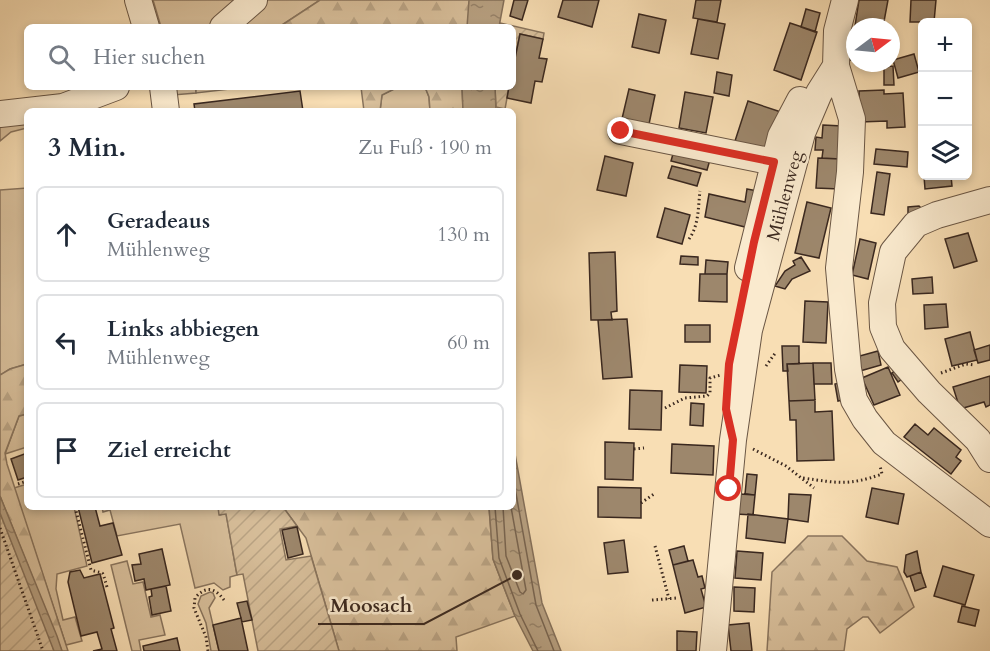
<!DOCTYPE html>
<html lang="de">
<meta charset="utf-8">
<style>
body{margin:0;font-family:Cardo,serif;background:#f6f6f7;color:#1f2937}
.controls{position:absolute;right:18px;top:18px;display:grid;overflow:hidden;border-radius:9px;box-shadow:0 3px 9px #0003}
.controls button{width:54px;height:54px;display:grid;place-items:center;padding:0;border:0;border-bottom:2px solid #e0e1e3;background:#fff;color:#1f2937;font:30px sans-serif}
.compass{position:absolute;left:846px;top:18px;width:54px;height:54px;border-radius:50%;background:#fff;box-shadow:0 3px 9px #0003;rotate:74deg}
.stop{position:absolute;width:18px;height:18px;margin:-14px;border:4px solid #d93025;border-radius:50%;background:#fff}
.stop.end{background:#d93025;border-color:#fff;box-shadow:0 2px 6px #0008}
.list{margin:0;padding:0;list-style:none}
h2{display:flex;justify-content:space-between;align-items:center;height:78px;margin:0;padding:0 24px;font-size:26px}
h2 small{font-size:20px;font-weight:400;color:#747a83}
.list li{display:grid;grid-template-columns:39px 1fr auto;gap:18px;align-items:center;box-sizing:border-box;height:96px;margin:0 12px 12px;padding:0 12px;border:2px solid #e0e1e3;border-radius:9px}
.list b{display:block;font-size:22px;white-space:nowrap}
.list p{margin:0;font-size:20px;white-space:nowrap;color:#747a83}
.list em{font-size:20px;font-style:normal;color:#747a83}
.icon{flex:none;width:33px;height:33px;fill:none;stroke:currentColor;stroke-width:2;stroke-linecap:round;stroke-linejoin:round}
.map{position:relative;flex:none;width:990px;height:651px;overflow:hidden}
.search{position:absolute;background:#fff;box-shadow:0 3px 9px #0003;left:24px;top:24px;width:492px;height:66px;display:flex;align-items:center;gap:15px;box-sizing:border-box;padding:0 21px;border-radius:9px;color:#747a83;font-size:22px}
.panel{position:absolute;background:#fff;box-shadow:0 3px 9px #0003;left:24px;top:108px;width:492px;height:402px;border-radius:9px}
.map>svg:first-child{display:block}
.grass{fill:#d8bf9b;stroke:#89745d;stroke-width:1.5}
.forest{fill:url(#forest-firs);stroke:#89745d;stroke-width:1.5}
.garden{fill:url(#garden-furrows);stroke:#89745d;stroke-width:1.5}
.water{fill:url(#water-ripples);stroke:#85705a;stroke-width:1.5}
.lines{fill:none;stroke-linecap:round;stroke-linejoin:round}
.shore{stroke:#786450;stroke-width:1.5}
.building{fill:#9d876c;stroke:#3a281f;stroke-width:1.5}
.minor-casing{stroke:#6a5644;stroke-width:28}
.path{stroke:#3a281f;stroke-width:3;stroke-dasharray:1.5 3;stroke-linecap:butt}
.minor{stroke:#faeace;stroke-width:26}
.route{stroke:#d93025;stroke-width:8}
.labels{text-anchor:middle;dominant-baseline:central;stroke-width:5;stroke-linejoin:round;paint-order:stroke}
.street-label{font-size:18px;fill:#3a281f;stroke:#faeace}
.leader{fill:none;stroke:#3a281f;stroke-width:2}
.callout-dot{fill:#3a281f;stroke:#faeace;stroke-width:2}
.callout-label{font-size:20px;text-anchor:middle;font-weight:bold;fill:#3a281f;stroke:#faeace;stroke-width:5;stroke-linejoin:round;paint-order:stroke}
</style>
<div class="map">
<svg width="990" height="651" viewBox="0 0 990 651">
<defs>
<pattern id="forest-firs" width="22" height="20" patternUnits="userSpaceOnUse" patternTransform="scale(1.5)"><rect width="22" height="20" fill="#d8bf9b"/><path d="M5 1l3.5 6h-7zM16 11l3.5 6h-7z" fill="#baa485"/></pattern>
<pattern id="garden-furrows" width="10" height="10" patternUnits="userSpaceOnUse" patternTransform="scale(1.5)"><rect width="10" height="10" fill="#d8bf9b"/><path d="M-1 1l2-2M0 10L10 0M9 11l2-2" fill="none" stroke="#baa485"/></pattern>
<pattern id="water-ripples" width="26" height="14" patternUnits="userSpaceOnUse" patternTransform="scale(1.5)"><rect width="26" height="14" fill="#b7a081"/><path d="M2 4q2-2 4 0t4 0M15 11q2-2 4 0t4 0" fill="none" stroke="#968269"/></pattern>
</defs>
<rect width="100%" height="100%" fill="#f8deb4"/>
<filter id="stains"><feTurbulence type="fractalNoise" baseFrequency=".00333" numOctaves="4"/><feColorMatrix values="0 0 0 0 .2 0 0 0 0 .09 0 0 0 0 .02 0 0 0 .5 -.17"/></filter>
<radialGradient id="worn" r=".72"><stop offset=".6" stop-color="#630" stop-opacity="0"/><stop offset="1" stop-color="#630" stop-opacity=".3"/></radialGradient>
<!-- grass -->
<path class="grass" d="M153,0h92l-32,27h-52z
M265,0h55l-41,27h-43z
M174,87h22v6l-23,2z
M398,87h27l4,10 1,14h-50l2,-16z
M27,118v10l-16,4 -11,9v-21z
M27,188v176l-17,5 -10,6v-185z
M27,414v33l-22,7 14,-38z
M27,484v23h47l13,59 -30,8 -1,15 7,31 12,-3 7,24 -16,4 -52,-157z
M102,507h116l2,8 6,-2 11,62 -7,2v10l-7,3 -9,-7 -19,5 -15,-64 -63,12 -7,-26 -7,2z
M127,561l6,23 10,-2 8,35 9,-2 5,20 -26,5 2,11h-9l-21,-86z
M210,592l3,1 2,5 -6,10 10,43h-8l-5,-28 -8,-19 3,-8z"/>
<!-- forest -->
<path class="forest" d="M320,0h153l-4,27h-190z
M196,87h51l-51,6z
M361,87h37l-16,8 -2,16h-16z
M425,87h37l1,24h-33l-1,-14z
M27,364v50l-8,2 -14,37 2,11 61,187h-6l-62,-155v-121l10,-6z
M283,507h206l4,52 22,57 -59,21 1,14h-118l-33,-113z
M808,536h34l25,25 30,6 17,40 -34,26 -12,-16h-5l-16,12 -3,22h-77l5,-79z"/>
<!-- garden -->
<path class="garden" d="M500,23l44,10 -1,6 -23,-5 -7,34v-41h-14z
M495,87h14l-4,22 -9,-2z
M218,507h65l14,19 -17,3 6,31 25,-4 28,95h-81l-15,-77 -6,1 -11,-61 -7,1z
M0,513l50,124 4,14h-54z"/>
<!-- water -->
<path class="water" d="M469,0h35l-5,27h-32z
M462,87h33l1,24h-33z
M513,443l29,160 19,48h-28l-18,-35 -22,-57 -4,-52h24z
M0,496l57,140 5,15h-8l-54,-138z"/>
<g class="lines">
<!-- shore -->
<path class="shore" d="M513,477l23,128 18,46
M495,507l4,51 21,56 18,37
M503,507l3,49 14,36 3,2 3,-4 -15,-83"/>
</g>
<!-- building -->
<path class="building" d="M514,0h14l-6,20 -12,-4z
M563,0h36l-7,27 -34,-10z
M696,0h25l-4,22 -24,-4z
M859,0h29l-5,27 -28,-1z
M911,0h25l-2,22h-24z
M806,9l14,4 -5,19 -14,-5z
M639,14l27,6 -7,33 -27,-6z
M698,19l27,5 -7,35 -27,-5z
M790,23l27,9 -16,48 -27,-10z
M855,26l4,1h-4v34l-5,-1z
M520,34l23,5 -4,19 8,1 -5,23 -7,-1 -4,22 -24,-5 2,-11h4v-19z
M914,54l5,18 -21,6 -5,-18z
M893,66l1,19h-10v-18z
M717,72l15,3 -3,21 -15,-3z
M629,89l26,6 -7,34 -27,-6z
M884,90v4l19,-1 2,34 -18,1v-7l-27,1 -1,-31z
M300,91l3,20h-108l-1,-7z
M685,92l28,5 -7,36 -27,-5z
M748,101l33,11 -13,40 -33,-11z
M823,125l19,1 -2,33 -18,-1 1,-8h-8l1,-13 6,1z
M920,137h2v28z
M675,147l36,9 -4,14 -36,-9z
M876,149l32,3 -1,15 -33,-3z
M605,156l28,7 -7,33 -29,-6z
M818,158l22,1 -1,30 -23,-1z
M672,166l29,7 -4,13 -29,-8z
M877,172l13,2 -6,41 -13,-2z
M924,176h27l1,10 -27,3z
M747,189l11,2 -9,37 -44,-11 4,-23 36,8z
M807,202l24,6 -12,50 -24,-5z
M919,206l2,2 -13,12v-13z
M665,208l25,7 -8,29 -25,-7z
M968,233l9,28 -23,7 -9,-29z
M860,239l16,4 -8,36 -16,-4z
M615,252l2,59 -6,1 1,8h-21l-2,-67z
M681,256l17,1v8l-18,-1z
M801,257l9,14 -18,8 -7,10 -10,-3 10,-15 10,-6 -2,-4z
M706,260l22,2 -1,12h-22z
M700,274h27v28l-28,-1z
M932,277l1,16 -20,1 -1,-15z
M805,301l23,1 -2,41 -23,-1z
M946,304l2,23 -23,2 -1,-24z
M627,319l5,58 -29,2 -5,-59z
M685,325h25v17h-25z
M970,332l7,28 -25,6 -7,-27z
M990,345v15l-12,3 -4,-13z
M782,346h17v18h-12l1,7h-5z
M878,351l3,14 -21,6 -4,-14z
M813,363l2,37 -26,1 -2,-37z
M813,363h18l1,21h-18z
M680,365l27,1 -1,27 -27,-1z
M888,367l12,28 -26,10 -12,-27z
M900,367l6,9 -8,6 -6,-9z
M990,376v29l-4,2 -2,-5 -24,7 -7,-22z
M844,382l3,17 -9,2 -3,-17z
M630,390l32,1 -1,39 -32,-1z
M815,400v12l17,-1 2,49 -37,1 -1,-41h-6l-1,-19z
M691,403l13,1 -1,22 -13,-1z
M915,424l13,11 6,-7 27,22 -5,7 5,4 -10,13 -47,-37z
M605,442l29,1 -1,37 -28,-1z
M672,444l42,2 -1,29 -42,-2z
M27,453v24l-9,3 -7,-21z
M747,474l10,1 -2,20 -10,-1z
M598,487l43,1v30l-43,-1z
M872,488l32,6 -6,30 -32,-7z
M740,494l15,1 -2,20 -17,-1z
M789,494l22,1 -3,27 -20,-3z
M78,507h17l5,19 13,-3 9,32 -30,8z
M748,514l40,5 -3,24 -39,-5z
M297,527l6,27 -15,4 -6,-28z
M624,540l4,32 -20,2 -4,-31z
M684,546l4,15 -15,4 -4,-15z
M162,549l8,36 -24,5 -2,-11 -9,2 -3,-16 9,-1 -2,-10z
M737,551l26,2 -2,27 -26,-2z
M917,551l4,21 -14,5 -3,-5 2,-17z
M693,560l5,17 4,-1 3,12 -4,1 5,18 -21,6 -12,-48z
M943,566l31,9 -9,30 -31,-9z
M80,570l4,8 16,-4 14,54 -3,1 6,22h-24l9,-2 -5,-17 -16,4 -13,-54 2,-10z
M921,572l5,15 -11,4 -5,-15z
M166,586l5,25 -19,4 -3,-18 3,-1 -1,-7z
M734,587l21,1 -1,24 -20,-1z
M247,601l5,19 -10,2 -5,-19z
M962,606l17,4 -4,16 -17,-4z
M241,618l7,33h-29l-6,-26z
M749,623l3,28h-21l-3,-26z
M677,631l20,1 -1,19h-19z
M177,638l3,13h-36l-1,-5z"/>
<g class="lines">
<!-- minor casing -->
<g class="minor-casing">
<path id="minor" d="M138,0l8,27
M845,0l-8,31 -1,35 16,53 -2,53 -11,96 9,101 6,31 11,19 19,24 106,81
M223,27l31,-27
M163,87l3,24
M0,114l63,-7 53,-20
M621,131l153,31
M990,200l-53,15 -21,9 -23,28 -11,51 1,24 9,22 37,43 49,48 12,19
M748,268l33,-132 19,-36
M713,651l20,-211 16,-110 53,-197 17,-40 17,-27"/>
</g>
<!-- path -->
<path class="path" d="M689,239c10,-14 9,-31 11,-48
M766,366l10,-14
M941,373l25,-9 9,1
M665,408l20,-10 22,-2 3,-3v-15l11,-3
M634,449l10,-1
M753,449l33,17 28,22
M803,478c35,5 45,8 79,-4l-2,-8
M18,484l9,-3
M641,503l13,-9
M75,507l16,63c15,5 10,-2 16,17
M0,528l43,123
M655,546l14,53
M652,600l25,-2
M208,651l-2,-14 -12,-29 1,-10c11,-13 20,-10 29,2"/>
<!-- minor -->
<use href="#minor" class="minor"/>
</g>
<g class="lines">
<!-- route -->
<path class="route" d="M621,131l153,31 -20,80 -25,122 -3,45 7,31 -4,49"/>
</g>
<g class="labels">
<!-- street labels -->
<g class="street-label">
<text transform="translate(785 196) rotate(-75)">Mühlenweg</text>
</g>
</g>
<!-- callouts -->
<path class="leader" d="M517 575L424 624H318"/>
<circle class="callout-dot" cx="517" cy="575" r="6"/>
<g class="callout-label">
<text x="371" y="612">Moosach</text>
</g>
<rect width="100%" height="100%" filter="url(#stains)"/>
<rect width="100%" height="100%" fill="url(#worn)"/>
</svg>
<div class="controls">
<button>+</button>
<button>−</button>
<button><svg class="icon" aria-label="layers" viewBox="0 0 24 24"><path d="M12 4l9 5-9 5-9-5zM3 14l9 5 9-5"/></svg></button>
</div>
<svg class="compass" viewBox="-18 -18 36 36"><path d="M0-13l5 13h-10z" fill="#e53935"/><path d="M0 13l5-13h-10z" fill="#747a83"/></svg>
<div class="stop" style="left:729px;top:489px"></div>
<div class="stop end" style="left:621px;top:131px"></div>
<div class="search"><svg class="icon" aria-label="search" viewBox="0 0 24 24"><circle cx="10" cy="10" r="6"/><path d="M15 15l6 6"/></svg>Hier suchen</div>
<section class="panel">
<h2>3 Min.<small>Zu Fuß · 190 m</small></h2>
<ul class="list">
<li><svg class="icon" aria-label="ahead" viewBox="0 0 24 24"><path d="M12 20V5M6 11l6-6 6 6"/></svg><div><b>Geradeaus</b><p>Mühlenweg</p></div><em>130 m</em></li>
<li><svg class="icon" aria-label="left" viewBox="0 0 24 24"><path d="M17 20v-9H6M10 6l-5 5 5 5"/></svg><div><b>Links abbiegen</b><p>Mühlenweg</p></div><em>60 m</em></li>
<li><svg class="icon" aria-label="arrive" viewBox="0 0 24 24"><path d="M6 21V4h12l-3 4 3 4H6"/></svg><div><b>Ziel erreicht</b></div></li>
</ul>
</section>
</div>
